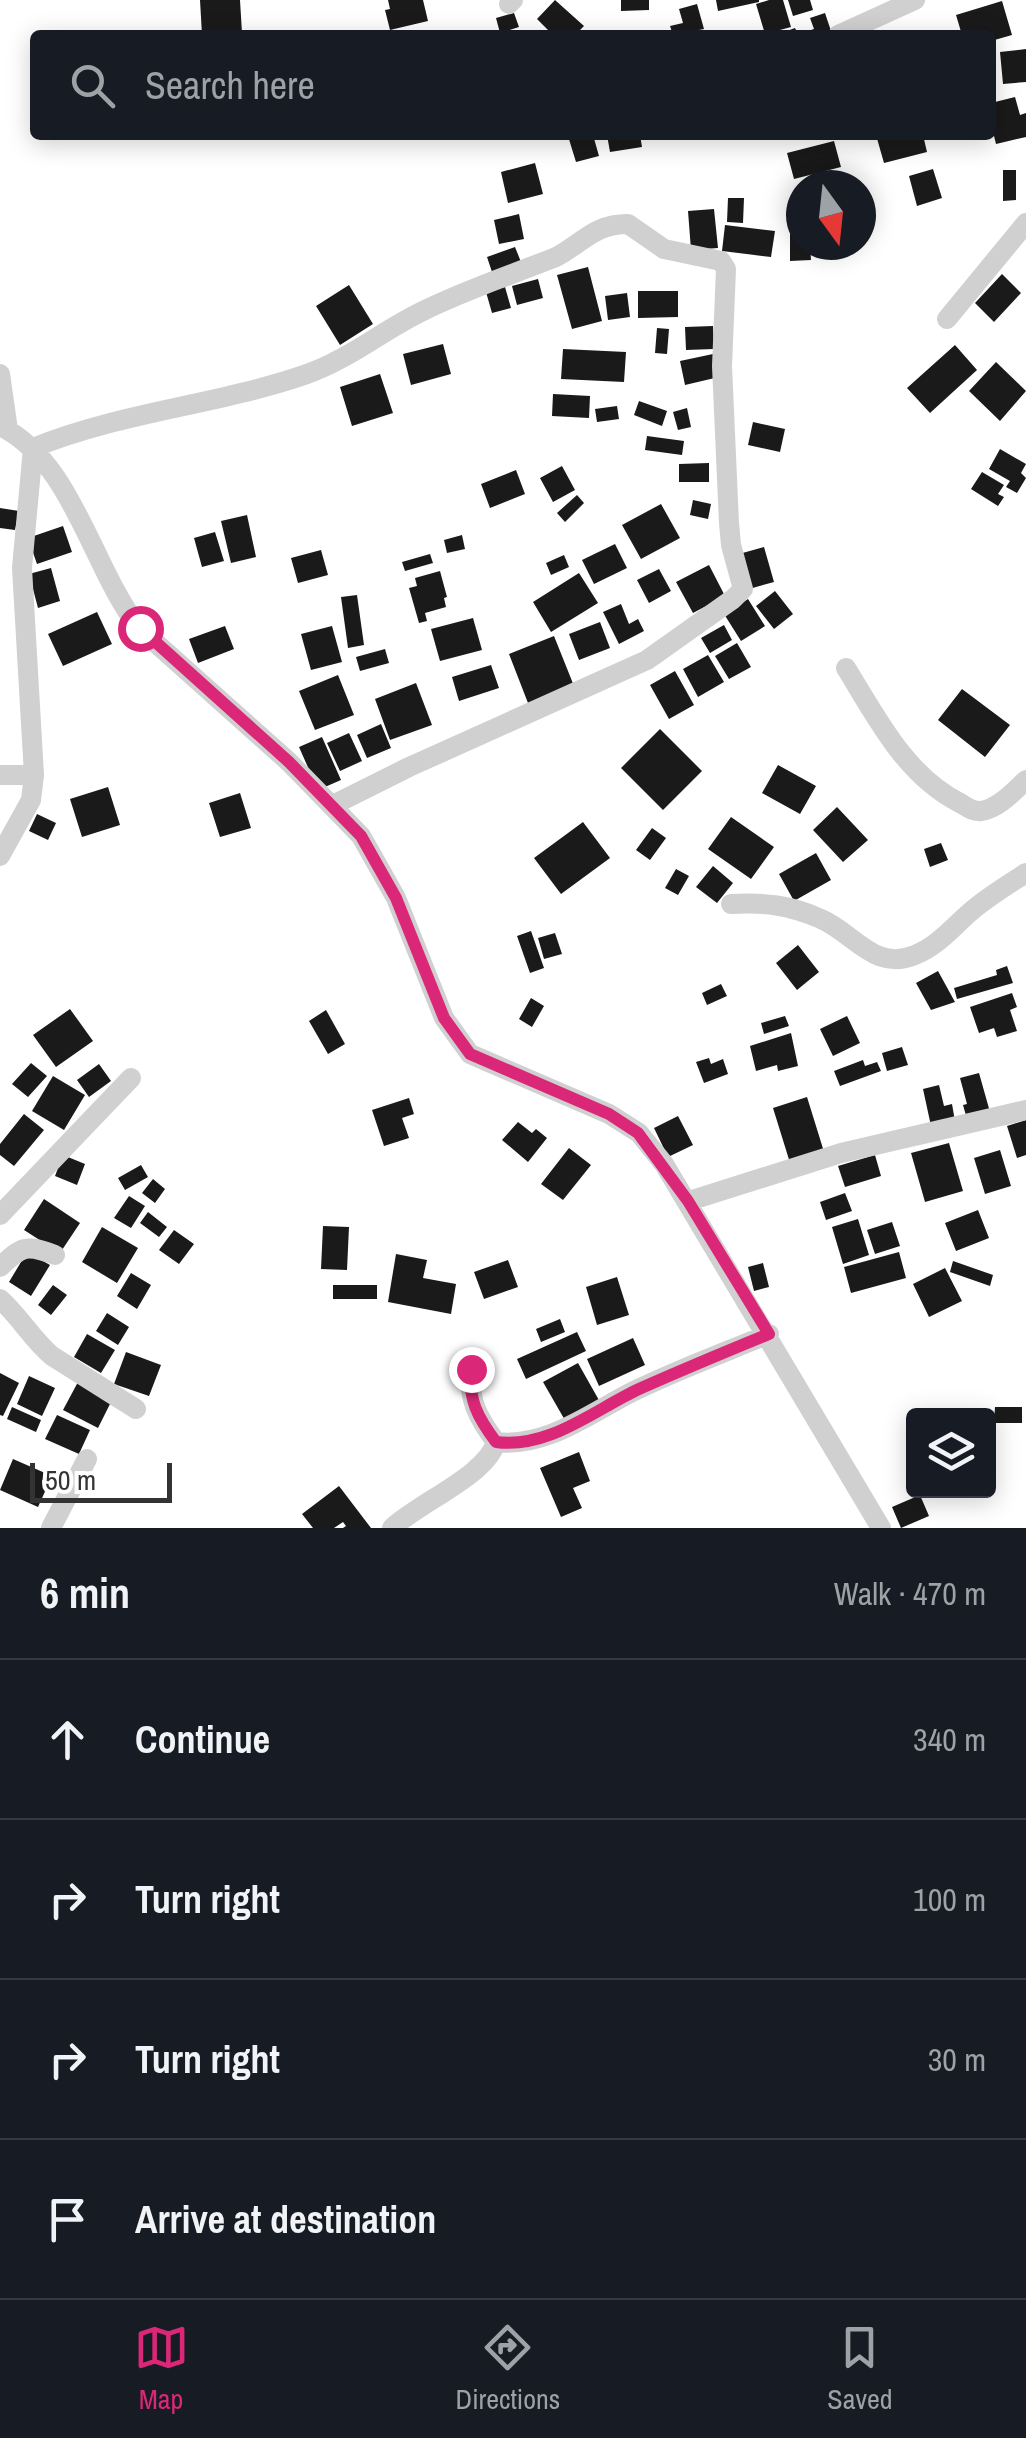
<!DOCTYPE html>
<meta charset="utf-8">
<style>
body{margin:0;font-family:"Archivo Narrow",sans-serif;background:#20242c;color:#f1f3f6}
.controls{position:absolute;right:30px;bottom:30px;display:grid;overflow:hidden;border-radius:10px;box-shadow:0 5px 25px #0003}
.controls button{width:90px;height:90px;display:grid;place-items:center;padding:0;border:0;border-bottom:2px solid #363941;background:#171b24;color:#f1f3f6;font:50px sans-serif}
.compass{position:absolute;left:786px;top:170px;width:90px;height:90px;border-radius:50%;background:#171b24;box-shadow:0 5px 25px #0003;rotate:165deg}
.scale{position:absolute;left:30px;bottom:25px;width:142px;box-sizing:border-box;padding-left:10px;border:5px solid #333;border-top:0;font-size:28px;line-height:35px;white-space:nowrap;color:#333;-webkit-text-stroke:8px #fff;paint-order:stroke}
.stop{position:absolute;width:30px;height:30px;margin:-22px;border:8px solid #db2777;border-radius:50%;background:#fff}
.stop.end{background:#db2777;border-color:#fff;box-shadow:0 2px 10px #0008}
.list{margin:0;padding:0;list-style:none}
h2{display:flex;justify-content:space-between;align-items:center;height:130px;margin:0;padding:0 40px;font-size:42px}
h2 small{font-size:32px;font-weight:400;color:#9ea1a6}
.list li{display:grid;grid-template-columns:65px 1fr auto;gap:30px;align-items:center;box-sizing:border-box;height:160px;padding:0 40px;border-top:2px solid #363941}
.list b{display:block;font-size:38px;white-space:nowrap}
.list em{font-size:32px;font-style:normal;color:#9ea1a6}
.icon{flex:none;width:55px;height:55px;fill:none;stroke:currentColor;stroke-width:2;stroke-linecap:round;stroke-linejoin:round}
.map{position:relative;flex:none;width:1026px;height:1528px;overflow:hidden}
.search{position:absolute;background:#171b24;box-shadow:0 5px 25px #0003;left:30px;right:30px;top:30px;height:110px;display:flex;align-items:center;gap:25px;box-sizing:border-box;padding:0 35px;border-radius:10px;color:#9ea1a6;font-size:38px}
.sheet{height:770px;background:#171b24}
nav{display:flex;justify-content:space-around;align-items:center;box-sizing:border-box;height:140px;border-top:2px solid #363941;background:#171b24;font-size:28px;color:#9ea1a6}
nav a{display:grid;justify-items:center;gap:5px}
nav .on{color:#db2777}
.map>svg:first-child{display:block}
.building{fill:#1a1a1a}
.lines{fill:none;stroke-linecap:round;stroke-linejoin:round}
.minor{stroke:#d0d0d0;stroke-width:20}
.route{stroke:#db2777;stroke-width:12}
</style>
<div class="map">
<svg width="1026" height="1528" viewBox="0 0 1026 1528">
<rect width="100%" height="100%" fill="#fff"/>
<!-- building -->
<path class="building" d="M200,0h40l2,33 -40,2z
M388,0h35l5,21 -38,9 -5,-20 5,-1z
M555,0l29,26 -9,9h-22l-16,-16z
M621,0h28v10l-28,1z
M716,0h43v2l-41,9z
M769,0h14l8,27 -26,7 -9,-30z
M788,0h22l3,10 -20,6z
M1002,1l10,34 -21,6v-6h-29l-6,-20z
M697,4l7,25 -31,6 -3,-9 13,-3 -4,-14z
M514,13l5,14 -19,6 -4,-15z
M825,13l7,21 -56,1 19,-7 3,6 16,-5 -4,-11z
M1026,49v33l-23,2 -3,-32z
M1015,97l5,18 6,-2v24l-30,7 -5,-20v-21z
M572,135h21l6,21 -23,6 -8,-26z
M607,135h33l2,12 -32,5z
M876,135h47l4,17 -43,11z
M834,141l7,26 -47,12 -7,-26z
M535,163l8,31 -35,9 -7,-31z
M933,169l9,29 -25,8 -8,-30z
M1003,170h13v30l-13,1z
M728,198h16l-1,25 -16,-1z
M714,209l4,39 -27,2 -3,-39z
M519,214l5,25 -25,5 -5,-24z
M725,225l50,6 -4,26 -49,-6z
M790,234h11v11h9l1,15 -21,1z
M515,247l6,15 -29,10 -5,-15z
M588,267l14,54 -30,8 -15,-54z
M1002,274l19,19 -27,29 -19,-19z
M538,279l5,19 -26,7 -5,-19z
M349,285l24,39 -33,21 -24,-39z
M505,287l6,21 -19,5 -6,-21z
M638,291h40v26l-40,1z
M627,293l3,24 -22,3 -3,-24z
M713,326l1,23 -28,1 -1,-23z
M657,328l12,1 -2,25 -12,-1z
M443,344l8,30 -40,11 -8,-31z
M955,345l22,25 -47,43 -23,-25z
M563,349l63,3 -2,30 -63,-3z
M713,354l6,23 -34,8 -5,-24z
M996,362l30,29 -26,30 -31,-30z
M380,374l13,39 -41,13 -12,-39z
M553,394l37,2 -1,22 -37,-2z
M639,401l28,10 -5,15 -28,-11z
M617,406l2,13 -22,3 -2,-13z
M687,408l4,19 -13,3 -5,-18z
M753,422l32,7 -5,23 -32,-7z
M647,436l37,5 -2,14 -37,-5z
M1000,449l26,15 -5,9 5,5 -9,15 -11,-6 4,-6 -21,-12z
M709,463v19h-30v-18z
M562,466l13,24 -22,12 -13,-24z
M516,470l9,24 -35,14 -9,-24z
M982,472l22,13 -6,9 6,3 -6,9 -27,-17z
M577,495l7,8 -19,19 -8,-9z
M693,500l18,4 -3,15 -18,-4z
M661,504l19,34 -39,21 -19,-34z
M0,508l19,3 -4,19 -15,-2z
M247,515l9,42 -25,6 -10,-42z
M63,526l9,26 -35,12 -9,-26z
M215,532l9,29 -22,6 -8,-29z
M462,535l3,14 -18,4 -3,-13z
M615,544l12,24 -33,16 -12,-24z
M764,547l10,35 -25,7 -10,-35z
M321,550l7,25 -30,8 -7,-25z
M430,554l3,9 -28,8 -3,-9z
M564,555l5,12 -18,8 -5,-12z
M709,565l16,31 -32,17 -17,-31z
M51,568l9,33 -22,7 -9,-34z
M659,569l12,22 -22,12 -12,-23z
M440,571l7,26 -3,1 2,9 -21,6 2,8 -8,2 -10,-35 8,-2 -2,-8z
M579,573l19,30 -47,29 -18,-30z
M775,591l18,23 -19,15 -18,-23z
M357,595l7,50 -16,3 -7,-51z
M748,599l17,27 -24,15 -17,-27z
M621,604l8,20 9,-5 6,12 -25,13 -16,-32z
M97,612l15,32 -49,22 -15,-32z
M473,618l9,32 -42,11 -9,-32z
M600,622l10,26 -31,12 -10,-26z
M724,625l8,15 -22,13 -9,-15z
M225,626l9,23 -36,14 -9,-24z
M332,626l10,36 -31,8 -10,-36z
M554,636l20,50 -46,17 -19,-49z
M737,643l14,24 -22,12 -14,-23z
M385,649l4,14 -29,8 -4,-14z
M708,655l16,27 -26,15 -15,-28z
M491,665l8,23 -40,13 -7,-24z
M675,671l19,34 -25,14 -19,-34z
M338,675l16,40 -39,15 -16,-39z
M416,683l16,42 -42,15 -15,-41z
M962,689l48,36 -25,32 -47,-37z
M381,724l10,24 -24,10 -10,-23z
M660,729l42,42 -39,39 -42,-42z
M349,733l13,28 -22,10 -13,-28z
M322,737l19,43 -23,10 -19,-43z
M778,765l38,21 -16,28 -38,-21z
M108,787l12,38 -38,12 -12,-38z
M240,793l11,35 -31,9 -11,-34z
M837,807l31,33 -25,22 -30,-32z
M37,814l19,9 -8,17 -19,-9z
M731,817l43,30 -23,32 -43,-30z
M583,822l27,36 -49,36 -27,-36z
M652,828l14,10 -16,22 -14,-10z
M941,843l7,17 -18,7 -6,-18z
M816,853l15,27 -37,21 -15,-27z
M713,866l20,17 -16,20 -21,-16z
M676,869l13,7 -11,19 -13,-7z
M531,931l13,37 -14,5 -13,-37z
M555,933l7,21 -18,5 -6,-21z
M798,945l21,27 -22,18 -21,-27z
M1007,966l6,17 -56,16 -3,-11 43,-13 -1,-5z
M938,971l17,31 -24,8 -15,-27z
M721,984l6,12 -20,9 -5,-12z
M1012,993l5,14 -7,3 7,21 -20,6 -3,-9 -15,5 -9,-26z
M531,998l13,8 -12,21 -13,-8z
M70,1009l23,32 -37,26 -23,-32z
M326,1010l19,34 -17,10 -19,-33z
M785,1016l4,10 -25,8 -3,-11z
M847,1016l13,27 -27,13 -13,-27z
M791,1033l7,33 -20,5 -1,-6 -21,6 -6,-25z
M902,1047l6,18 -21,6 -5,-18z
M709,1058l2,6 12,-5 5,15 -24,9 -8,-21z
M863,1060l2,6 12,-4 4,9 -41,15 -6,-15z
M31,1063l16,13 -19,21 -16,-13z
M99,1064l12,17 -22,16 -12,-17z
M979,1073l11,39 -23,7 -4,-14 4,-1 -7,-26z
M53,1076l32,19 -21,35 -32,-19z
M939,1085l5,21 8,-2 3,17 -24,5 -8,-37z
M807,1097l18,58 -34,11 -18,-58z
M409,1098l5,16 -12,4 7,20 -25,8 -12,-36z
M24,1114l20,16 -30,36 -14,-11v-11z
M678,1116l15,29 -25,12 -14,-29z
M1026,1120v35l-9,3 -10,-32z
M518,1122l14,11 4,-4 11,9 -19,24 -26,-22z
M949,1143l14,48 -38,11 -14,-49z
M569,1148l22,17 -28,35 -22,-16z
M1000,1150l11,36 -26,8 -11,-36z
M63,1155l22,9 -8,21 -22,-9z
M875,1155l6,21 -36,11 -7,-21z
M141,1165l7,12 -23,13 -7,-12z
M153,1179l12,10 -10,14 -13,-10z
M845,1193l7,18 -26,9 -6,-18z
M129,1196l16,10 -14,22 -17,-10z
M44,1199l36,24 -20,30 -36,-23z
M978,1210l11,28 -33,13 -11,-28z
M148,1212l19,15 -8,10 -19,-14z
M858,1219l11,36 -26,9 -11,-37z
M892,1222l8,24 -25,8 -8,-24z
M323,1226l26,1 -2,43 -26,-1z
M102,1227l36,21 -21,35 -35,-21z
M174,1230l20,14 -15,20 -20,-14z
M27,1252l23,13 -19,31 -22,-14z
M899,1252l7,26 -55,15 -7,-26z
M396,1254l31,6 -4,18 33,6 -5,30 -63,-12z
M508,1260l10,27 -34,12 -10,-27z
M953,1261l40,14 -3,11 -40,-14z
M763,1263l6,24 -15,4 -6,-24z
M945,1268l17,33 -33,16 -16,-33z
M131,1273l20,12 -14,24 -20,-13z
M617,1277l12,38 -32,10 -11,-38z
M53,1285l14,10 -16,20 -13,-10z
M333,1285h44v14h-44z
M107,1313l22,14 -11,18 -22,-14z
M560,1319l5,13 -24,10 -5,-13z
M577,1332l9,19 -60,28 -9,-20z
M87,1334l28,16 -14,23 -27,-16z
M633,1338l12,27 -46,21 -12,-27z
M126,1352l35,13 -12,31 -35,-12z
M578,1363l22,39 -34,20 -23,-40z
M0,1373l19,10 -16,33 -3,-1z
M29,1376l26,12 -13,28 -25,-12z
M78,1382l34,18 -14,28 -35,-18z
M12,1407l29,13 -5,12 -29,-13z
M995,1407h27v16h-28z
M57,1415l33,15 -11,24 -34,-15z
M579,1452l11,29 -17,7 9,20 -21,9 -21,-49z
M13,1459l39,17 -14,31 -38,-17z
M339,1486l32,42h-28l3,-2 -3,-4 -9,6h-21l-11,-14z
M920,1495l9,21 -28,12 -9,-21z"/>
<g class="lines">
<!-- minor -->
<path class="minor" d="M509,4l4,-4
M838,35l77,-35
M947,319l79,-96
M0,374l8,56
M0,426c73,36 91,140 139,202l150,134 72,74 35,62 48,120 26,36 139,60 30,19 25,31 217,364
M846,668c31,50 59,107 114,135 7,4 13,9 21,8 17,-2 33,-20 45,-31
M0,775h34
M0,856l31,-56 3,-25 -12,-207 11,-120c88,-36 185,-43 274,-74 42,-15 75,-43 114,-62 44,-22 90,-37 135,-55 28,-15 38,-33 72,-33l36,25 57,12 5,8 -4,97 7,157 2,22 12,44 -10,10 -86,61 -238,107 -76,38
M731,904c33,-2 59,1 90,15 33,14 53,53 94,36 25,-10 40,-31 60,-47 16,-13 34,-24 51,-35
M689,1201l152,-48 185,-43
M0,1215l131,-137
M0,1267c22,-21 26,-23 55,-12
M0,1299c20,18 32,40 52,57l84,53
M471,1369c-3,31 7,49 25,73 50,6 93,-28 136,-50 45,-22 91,-39 137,-58
M51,1528l36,-69
M392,1528c28,-26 95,-53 104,-86"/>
</g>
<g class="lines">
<!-- route -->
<path class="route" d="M140,628l149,134 72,74 35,62 48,120 26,36 139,60 29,19 50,68 81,133c-44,18 -87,36 -130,55 -45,21 -90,60 -143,53 -18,-24 -28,-42 -25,-73"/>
</g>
</svg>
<div class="controls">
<button><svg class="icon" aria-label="layers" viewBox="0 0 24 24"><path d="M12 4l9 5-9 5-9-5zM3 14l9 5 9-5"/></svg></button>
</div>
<svg class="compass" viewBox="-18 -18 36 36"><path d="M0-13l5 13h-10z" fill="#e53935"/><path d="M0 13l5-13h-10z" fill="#9ea1a6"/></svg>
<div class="scale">50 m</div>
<div class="stop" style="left:140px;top:628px"></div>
<div class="stop end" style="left:471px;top:1369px"></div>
<div class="search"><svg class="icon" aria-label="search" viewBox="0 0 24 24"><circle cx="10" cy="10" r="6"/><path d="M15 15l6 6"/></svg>Search here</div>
</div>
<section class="sheet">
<h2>6 min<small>Walk · 470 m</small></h2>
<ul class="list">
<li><svg class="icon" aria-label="ahead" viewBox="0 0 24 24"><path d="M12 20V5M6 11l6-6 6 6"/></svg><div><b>Continue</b></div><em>340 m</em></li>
<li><svg class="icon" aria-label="right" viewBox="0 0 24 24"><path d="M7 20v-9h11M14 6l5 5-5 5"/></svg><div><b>Turn right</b></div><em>100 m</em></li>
<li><svg class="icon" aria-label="right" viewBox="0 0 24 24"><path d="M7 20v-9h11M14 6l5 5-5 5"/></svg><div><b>Turn right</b></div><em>30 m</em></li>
<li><svg class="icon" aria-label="arrive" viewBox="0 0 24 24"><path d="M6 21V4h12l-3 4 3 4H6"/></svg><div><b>Arrive at destination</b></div></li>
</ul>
</section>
<nav>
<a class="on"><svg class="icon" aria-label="map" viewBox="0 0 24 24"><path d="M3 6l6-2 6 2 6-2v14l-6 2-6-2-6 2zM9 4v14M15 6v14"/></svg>Map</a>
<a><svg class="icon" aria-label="directions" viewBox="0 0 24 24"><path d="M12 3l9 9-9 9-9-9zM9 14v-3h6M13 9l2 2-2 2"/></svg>Directions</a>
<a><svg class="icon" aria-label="saved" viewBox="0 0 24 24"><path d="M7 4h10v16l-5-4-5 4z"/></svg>Saved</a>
</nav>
